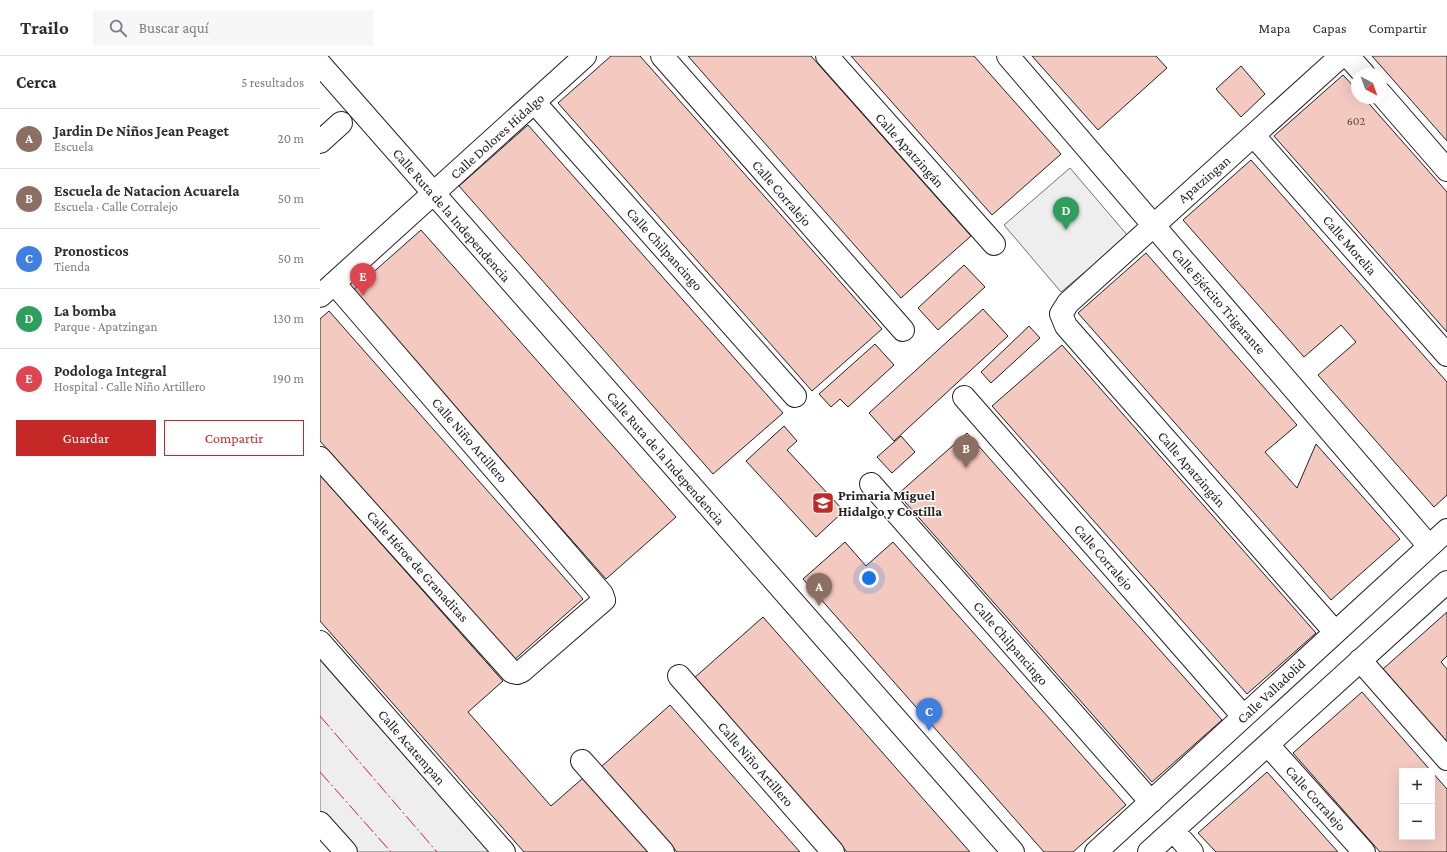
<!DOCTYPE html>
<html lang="es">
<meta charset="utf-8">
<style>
body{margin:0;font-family:"Crimson Pro",serif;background:#f7f7f7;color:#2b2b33}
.controls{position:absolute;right:12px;bottom:12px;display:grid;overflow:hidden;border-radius:0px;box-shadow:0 4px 16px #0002}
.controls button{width:36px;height:36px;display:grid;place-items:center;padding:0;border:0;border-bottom:1px solid #e1e1e2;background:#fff;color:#2b2b33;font:20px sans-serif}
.compass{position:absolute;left:1031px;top:12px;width:36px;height:36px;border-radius:50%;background:#fff;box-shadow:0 4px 16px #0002;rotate:139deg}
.you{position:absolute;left:549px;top:522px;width:14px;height:14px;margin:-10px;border:3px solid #fff;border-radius:50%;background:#1a73e8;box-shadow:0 0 0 6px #1a73e833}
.badge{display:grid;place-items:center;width:26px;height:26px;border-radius:50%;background:#c62828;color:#fff;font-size:13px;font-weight:700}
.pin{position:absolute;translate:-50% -33px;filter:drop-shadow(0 1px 2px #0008)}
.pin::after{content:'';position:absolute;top:21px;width:14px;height:12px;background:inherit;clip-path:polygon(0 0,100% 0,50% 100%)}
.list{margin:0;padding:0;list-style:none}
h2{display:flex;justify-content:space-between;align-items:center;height:52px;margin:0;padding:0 16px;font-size:17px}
h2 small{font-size:13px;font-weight:400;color:#7c7c81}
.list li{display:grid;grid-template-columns:26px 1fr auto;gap:12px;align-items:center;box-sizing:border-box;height:60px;padding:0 16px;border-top:1px solid #e1e1e2}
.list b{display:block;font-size:15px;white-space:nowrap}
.list p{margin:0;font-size:13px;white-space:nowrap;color:#7c7c81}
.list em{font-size:13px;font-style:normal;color:#7c7c81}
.actions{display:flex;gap:8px;padding:12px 16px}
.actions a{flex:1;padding:9px 0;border:1px solid #c62828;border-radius:0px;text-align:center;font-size:14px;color:#c62828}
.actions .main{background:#c62828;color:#fff}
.icon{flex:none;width:22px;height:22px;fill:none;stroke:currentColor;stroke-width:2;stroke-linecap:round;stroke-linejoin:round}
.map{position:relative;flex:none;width:1127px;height:796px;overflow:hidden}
header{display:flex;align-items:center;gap:24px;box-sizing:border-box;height:56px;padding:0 20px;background:#fff;border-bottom:1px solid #e1e1e2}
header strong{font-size:19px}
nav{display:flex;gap:22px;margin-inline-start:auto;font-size:14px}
.search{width:280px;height:36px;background:#f7f7f7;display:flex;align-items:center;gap:10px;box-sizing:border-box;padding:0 14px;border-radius:0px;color:#7c7c81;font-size:15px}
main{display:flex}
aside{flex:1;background:#fff}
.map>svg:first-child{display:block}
.green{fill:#eee;stroke:#6f6f6f}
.building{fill:#f3c9c0;stroke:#222}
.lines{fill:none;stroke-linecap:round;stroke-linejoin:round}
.minor-casing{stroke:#222;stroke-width:24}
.minor{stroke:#fff;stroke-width:22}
.power{stroke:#c62828;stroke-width:1;stroke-dasharray:14 3 2 3;stroke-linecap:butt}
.labels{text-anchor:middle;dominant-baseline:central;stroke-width:3;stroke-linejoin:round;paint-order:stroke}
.number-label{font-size:12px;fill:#564c4a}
.street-label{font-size:14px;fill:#222;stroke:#fff}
.poi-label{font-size:14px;font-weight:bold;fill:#222;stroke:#fff;text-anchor:start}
</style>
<header>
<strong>Trailo</strong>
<div class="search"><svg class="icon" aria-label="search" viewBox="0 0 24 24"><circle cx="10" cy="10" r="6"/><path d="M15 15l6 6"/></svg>Buscar aquí</div>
<nav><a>Mapa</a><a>Capas</a><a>Compartir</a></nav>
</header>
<main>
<aside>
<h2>Cerca<small>5 resultados</small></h2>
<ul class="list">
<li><span class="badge" style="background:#8d6e63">A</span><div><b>Jardin De Niños Jean Peaget</b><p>Escuela</p></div><em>20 m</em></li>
<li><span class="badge" style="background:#8d6e63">B</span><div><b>Escuela de Natacion Acuarela</b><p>Escuela · Calle Corralejo</p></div><em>50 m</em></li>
<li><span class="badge" style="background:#3f7fe0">C</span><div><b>Pronosticos</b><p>Tienda</p></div><em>50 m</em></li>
<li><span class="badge" style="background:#2e9e5b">D</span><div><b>La bomba</b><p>Parque · Apatzingan</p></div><em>130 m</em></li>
<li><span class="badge" style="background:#e0444e">E</span><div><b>Podologa Integral</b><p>Hospital · Calle Niño Artillero</p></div><em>190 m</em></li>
</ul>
<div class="actions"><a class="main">Guardar</a><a>Compartir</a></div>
</aside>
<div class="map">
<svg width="1127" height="796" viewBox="0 0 1127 796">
<rect width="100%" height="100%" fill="#fff"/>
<!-- green -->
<path class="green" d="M750,112l58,68 -67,56 -57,-67z
M0,604l169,192h-133l-36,-40z"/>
<!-- building -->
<path class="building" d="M291,0h29l242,273 -70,62 -254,-288z
M368,0h123l160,180 -70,62z
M531,0h123l87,98 -69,61z
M712,0h124l11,12 -69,62z
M1052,0h75v85z
M921,10l24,28 -24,23 -25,-28z
M1023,19l14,15v8h7l83,94v140l-173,-196z
M208,69l255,288 -70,61 -254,-288z
M931,104l196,222v113l-13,12 -116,-132 38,-33 -15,-17 -37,32 -121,-137z
M101,174l255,287 -70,62 -254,-288z
M826,197l151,172 -32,27 32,36 19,-44 84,95 -69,61 -253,-287z
M644,209l21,22 -47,43 -20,-22z
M663,253l25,27 -114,105 -25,-28z
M9,255l254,288 -69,61 -194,-219v-122z
M709,270l11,12 -49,45 -10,-11z
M555,288l19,21 -46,42 -8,-8 -9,8 -12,-13z
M742,289l254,288 -69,61 -255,-288z
M464,370l13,15 -10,9 57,61 -28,26 -70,-76z
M647,377l255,287 -70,62 -254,-288z
M581,380l14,16 -23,21 -15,-16z
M0,419l183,206 -35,31 83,94 32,-28 66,74h-125l-204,-231z
M525,486l21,24 27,-24 233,263 -53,47h-29l-241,-273z
M1127,556v44l-6,6 6,7v73l-64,-73z
M443,561l207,235h-123l-154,-173z
M1042,636l69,79h-29v66h30v-65l15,17v63h-67l-87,-99z
M350,649l130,147h-123l-76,-85z
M947,716l71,80h-122l-18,-19z"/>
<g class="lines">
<!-- minor casing -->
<g class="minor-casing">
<path id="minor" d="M342,0l241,274
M507,0l167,188
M688,0l421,490
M1028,0l16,18
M0,8l693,788
M1061,38l66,76
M214,46l261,294
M934,80l193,219
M0,86l21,-19
M0,240l265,-240
M644,341l279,319
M0,402l192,214 5,1 5,-2 82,-71 -2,-6 -268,-311
M551,428l280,318
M1015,576l-269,-306 -5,-12 7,-11 273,-247
M0,586l184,210
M1040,604l87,99
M359,620l154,176
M948,689l96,107
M262,705l81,91
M0,767l26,29
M853,774l19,22
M776,796l351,-322
M829,796l298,-270"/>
</g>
<!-- minor -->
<use href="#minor" class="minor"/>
<!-- power -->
<path class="power" d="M0,660l117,136
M0,716l71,80"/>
</g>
<!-- icons -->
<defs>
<g id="school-square" transform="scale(1.15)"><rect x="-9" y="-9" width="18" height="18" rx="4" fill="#c62828" stroke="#fff"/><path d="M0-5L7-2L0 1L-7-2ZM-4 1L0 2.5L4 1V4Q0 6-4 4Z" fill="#fff"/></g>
</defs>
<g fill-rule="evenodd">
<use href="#school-square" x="503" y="447"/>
</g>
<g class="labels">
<!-- number labels -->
<g class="number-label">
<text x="1036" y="65">602</text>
</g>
<!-- street labels -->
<g class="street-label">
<text transform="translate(177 80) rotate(-42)">Calle Dolores Hidalgo</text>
<text transform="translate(590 94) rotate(48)">Calle Apatzingán</text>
<text transform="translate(884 123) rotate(-41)">Apatzingan</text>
<text transform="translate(462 137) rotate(49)">Calle Corralejo</text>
<text transform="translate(132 159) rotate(49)">Calle Ruta de la Independencia</text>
<text transform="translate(1030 189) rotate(49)">Calle Morelia</text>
<text transform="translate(345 193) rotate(48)">Calle Chilpancingo</text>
<text transform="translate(899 245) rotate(49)">Calle Ejército Trigarante</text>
<text transform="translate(150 384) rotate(49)">Calle Niño Artillero</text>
<text transform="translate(346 402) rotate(49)">Calle Ruta de la Independencia</text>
<text transform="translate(872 413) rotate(49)">Calle Apatzingán</text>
<text transform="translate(784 501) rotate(49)">Calle Corralejo</text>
<text transform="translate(98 510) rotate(48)">Calle Héroe de Granaditas</text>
<text transform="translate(691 587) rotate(49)">Calle Chilpancingo</text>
<text transform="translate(951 635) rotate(-43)">Calle Valladolid</text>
<text transform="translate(92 691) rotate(49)">Calle Acatempan</text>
<text transform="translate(436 708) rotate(49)">Calle Niño Artillero</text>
<text transform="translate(996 742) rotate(48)">Calle Corralejo</text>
</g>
<!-- poi labels -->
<g class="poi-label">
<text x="518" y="439">Primaria Miguel<tspan x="518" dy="16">Hidalgo y Costilla</tspan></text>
</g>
</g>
</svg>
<div class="controls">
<button>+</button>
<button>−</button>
</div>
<svg class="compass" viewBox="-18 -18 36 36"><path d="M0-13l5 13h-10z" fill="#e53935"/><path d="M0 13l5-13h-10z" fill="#7c7c81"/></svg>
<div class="you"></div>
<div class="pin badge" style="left:499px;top:550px;background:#8d6e63">A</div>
<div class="pin badge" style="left:646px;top:412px;background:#8d6e63">B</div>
<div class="pin badge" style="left:609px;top:675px;background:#3f7fe0">C</div>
<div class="pin badge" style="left:746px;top:174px;background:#2e9e5b">D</div>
<div class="pin badge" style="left:43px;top:240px;background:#e0444e">E</div>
</div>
</main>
